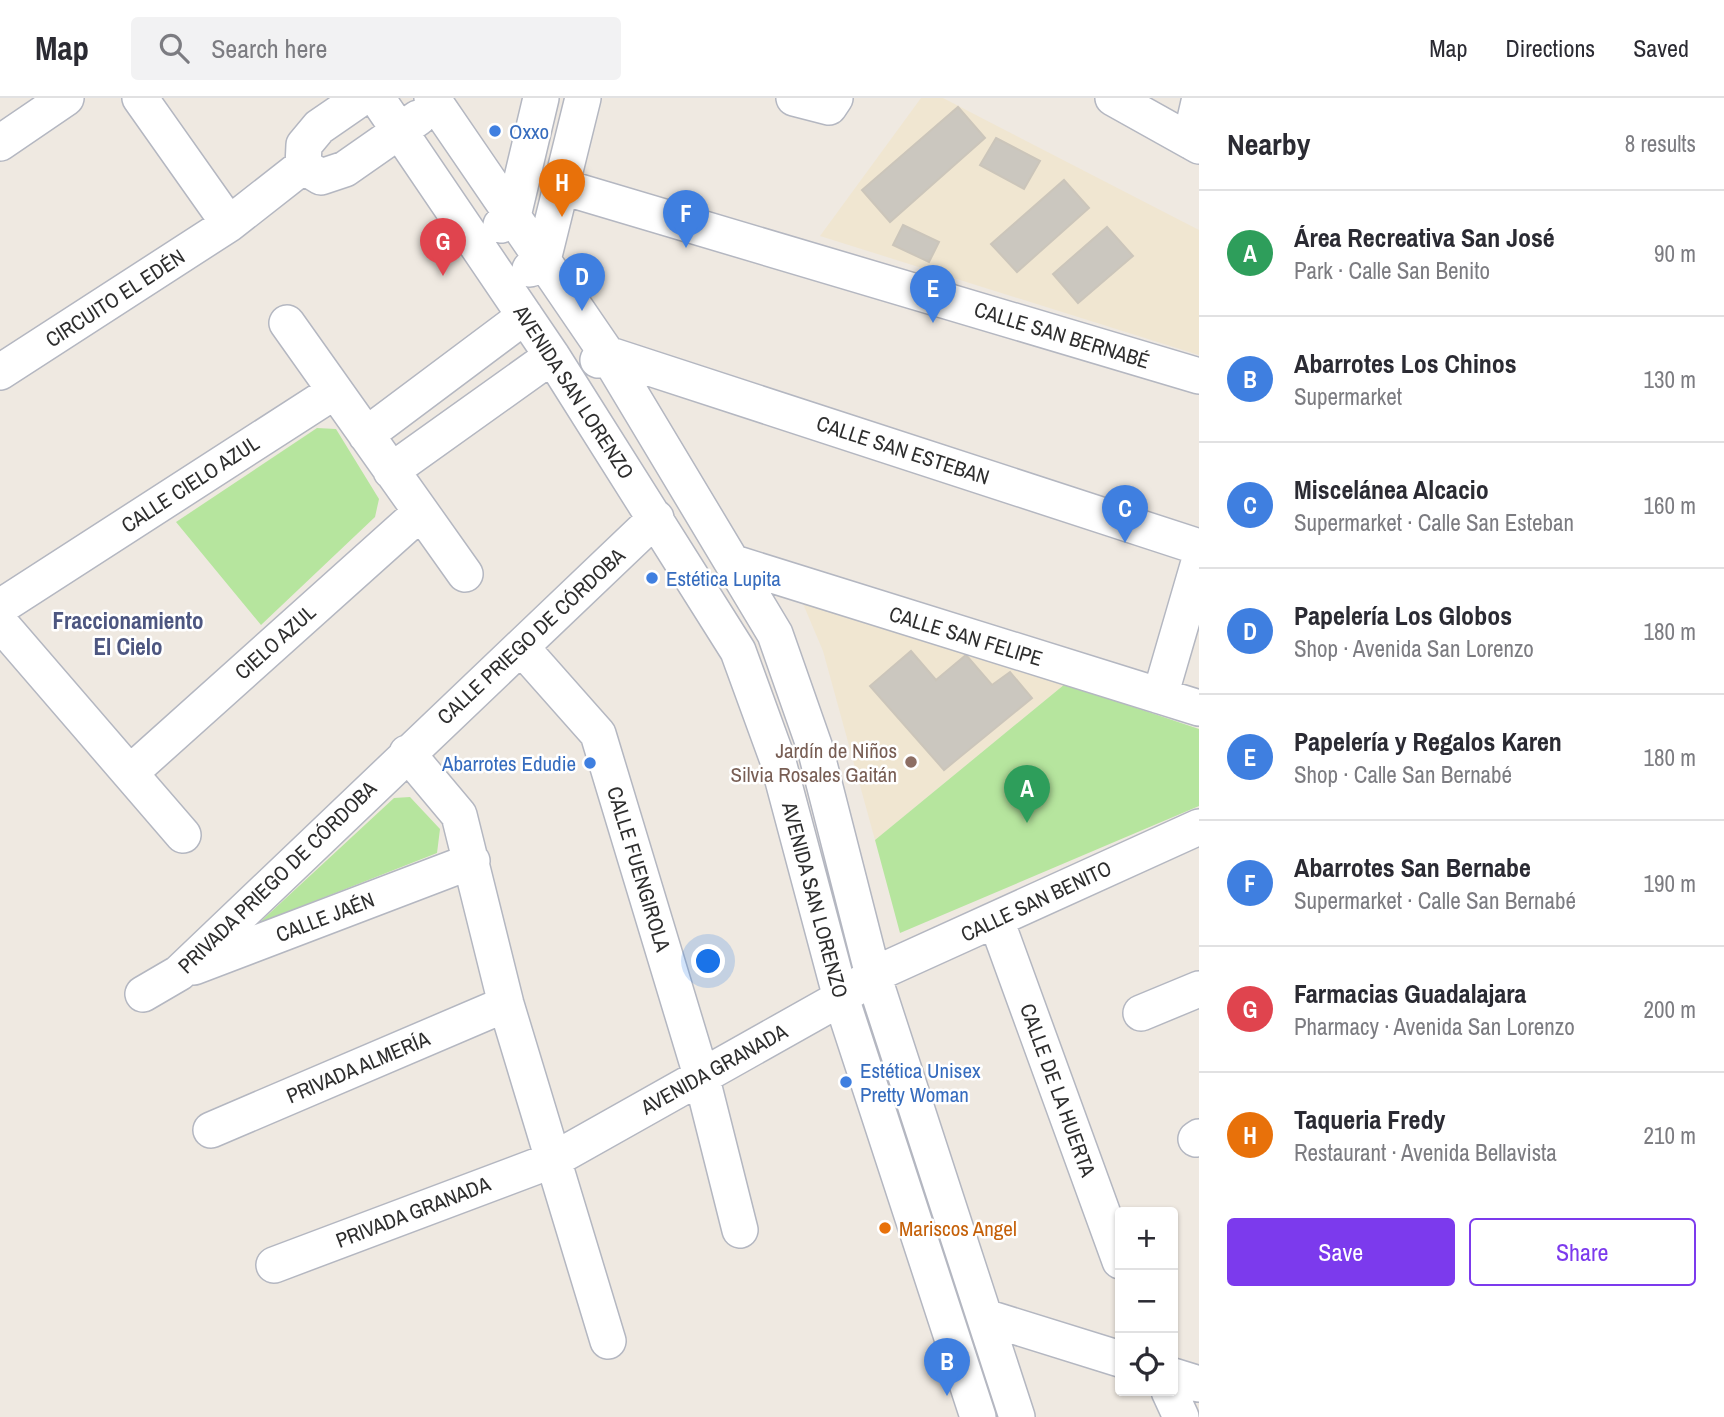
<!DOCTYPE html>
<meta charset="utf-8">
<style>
body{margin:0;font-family:"Archivo Narrow",sans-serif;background:#f2f2f3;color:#2b2b33}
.controls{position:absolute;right:21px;bottom:21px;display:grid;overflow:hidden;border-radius:7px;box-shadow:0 2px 5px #0004}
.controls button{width:63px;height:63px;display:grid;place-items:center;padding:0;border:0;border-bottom:2px solid #e1e1e2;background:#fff;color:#2b2b33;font:35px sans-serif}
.you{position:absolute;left:709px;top:864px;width:24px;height:24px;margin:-18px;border:5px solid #fff;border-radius:50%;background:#1a73e8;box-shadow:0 0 0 10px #1a73e833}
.badge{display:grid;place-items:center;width:46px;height:46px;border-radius:50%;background:#7c3aed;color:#fff;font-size:23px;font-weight:700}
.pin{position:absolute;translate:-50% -58px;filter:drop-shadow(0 2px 4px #0008)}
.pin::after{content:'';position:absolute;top:37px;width:24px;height:21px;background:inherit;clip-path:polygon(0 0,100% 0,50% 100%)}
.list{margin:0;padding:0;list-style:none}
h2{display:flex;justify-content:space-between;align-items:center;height:91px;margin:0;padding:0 28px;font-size:30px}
h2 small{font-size:23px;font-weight:400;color:#7c7c81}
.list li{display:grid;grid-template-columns:46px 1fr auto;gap:21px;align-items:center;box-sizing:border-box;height:126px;padding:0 28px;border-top:2px solid #e1e1e2}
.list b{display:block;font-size:26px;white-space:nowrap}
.list p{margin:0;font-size:23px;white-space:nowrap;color:#7c7c81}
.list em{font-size:23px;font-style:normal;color:#7c7c81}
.actions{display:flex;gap:14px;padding:21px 28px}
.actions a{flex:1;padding:16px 0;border:2px solid #7c3aed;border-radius:7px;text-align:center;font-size:24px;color:#7c3aed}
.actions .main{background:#7c3aed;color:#fff}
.icon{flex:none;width:38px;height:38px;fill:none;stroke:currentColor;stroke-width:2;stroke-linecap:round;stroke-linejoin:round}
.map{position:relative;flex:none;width:1199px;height:1319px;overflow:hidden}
header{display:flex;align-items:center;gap:42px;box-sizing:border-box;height:98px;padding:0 35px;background:#fff;border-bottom:2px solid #e1e1e2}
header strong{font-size:33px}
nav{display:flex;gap:38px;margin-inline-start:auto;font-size:24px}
.search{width:490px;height:63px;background:#f2f2f3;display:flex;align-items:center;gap:18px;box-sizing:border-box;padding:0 24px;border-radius:7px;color:#7c7c81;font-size:26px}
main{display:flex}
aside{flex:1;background:#fff}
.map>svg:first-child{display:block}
.education{fill:#f0e6d1}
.green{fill:#b6e59e}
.building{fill:#cbc7bf;stroke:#cbc5ba;stroke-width:2}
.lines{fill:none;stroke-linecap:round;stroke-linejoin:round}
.minor-casing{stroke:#b4b7c1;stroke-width:38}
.minor{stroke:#fff;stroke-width:35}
.shop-dot{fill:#3f7fe0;stroke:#fff;stroke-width:2.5}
.education-dot{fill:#8d6e63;stroke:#fff;stroke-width:2.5}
.food-dot{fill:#e8710a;stroke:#fff;stroke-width:2.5}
.labels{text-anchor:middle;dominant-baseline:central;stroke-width:5;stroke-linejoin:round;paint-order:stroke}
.shop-label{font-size:21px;fill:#366cbe;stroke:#fff;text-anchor:start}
.street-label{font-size:21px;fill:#2e2e2e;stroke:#fff}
.education-label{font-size:21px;fill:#785e54;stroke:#fff;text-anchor:end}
.food-label{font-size:21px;fill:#c56008;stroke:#fff;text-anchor:start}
.neighbourhood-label{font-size:23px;font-weight:bold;fill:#4d5680;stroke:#fff}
</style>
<header>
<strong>Map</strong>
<div class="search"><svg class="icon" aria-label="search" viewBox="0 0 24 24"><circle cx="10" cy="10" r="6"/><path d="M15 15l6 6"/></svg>Search here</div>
<nav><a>Map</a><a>Directions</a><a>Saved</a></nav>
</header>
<main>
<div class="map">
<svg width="1199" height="1319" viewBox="0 0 1199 1319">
<rect width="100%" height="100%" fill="#efe9e1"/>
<!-- education -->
<path class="education" d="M921,0h22l256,132v125l-379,-119z
M801,501l264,85 -190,156 -52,-189z"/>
<!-- green -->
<path class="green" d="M317,330l19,1 43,70 -4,18 -114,108 -85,-103z
M1065,586l134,45v77l-299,127 -25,-93z
M410,699l30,32 -3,24 -178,70 135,-125z"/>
<!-- building -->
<path class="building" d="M958,9l27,31 -95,84 -28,-32z
M996,40l44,23 -16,28 -44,-24z
M1064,82l25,28 -72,64 -26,-28z
M903,127l36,17 -10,20 -36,-17z
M1107,129l26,29 -55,47 -25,-29z
M911,553l25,29 30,-25 26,30 18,-13 22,26 -88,72 -74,-84z"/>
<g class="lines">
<!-- minor casing -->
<g class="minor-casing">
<path id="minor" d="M140,0l89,126
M361,0l-42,29 -15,18 -1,21 18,11 24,-8 73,-51
M377,0l175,258 186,295 39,107 64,240 137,419
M432,0l175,256 168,280 40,114 58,227 144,442
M794,0l35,9 6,-9
M1113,0l86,48
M1190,43l9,-39
M0,45l66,-45
M563,89l636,189
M501,127l12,-9 28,-118
M530,171l13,-9 40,-162
M287,225l178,251
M598,262l9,-6 592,193
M0,274l229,-148 74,-58
M366,337l159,-119
M391,373l161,-115
M734,465l465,145
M0,509l335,-216
M0,525l183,212
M521,549l77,87 103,341 39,155
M1160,598l39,-134
M407,655l52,62 47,189 102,337
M130,675l291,-261
M996,822l124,341
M194,869l278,-106
M143,896l36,-21 477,-455
M1141,915l58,-24
M211,1032l295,-126
M1196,1041l3,-2
M274,1167l279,-105 288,-162 32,-23 326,-148
M985,1219l135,42
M1173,1278l26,8
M1169,1293l12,26"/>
</g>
<!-- minor -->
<use href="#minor" class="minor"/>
</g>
<!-- markers -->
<g class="shop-dot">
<circle cx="495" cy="33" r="7"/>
<circle cx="652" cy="480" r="7"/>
<circle cx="590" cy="665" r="7"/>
<circle cx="846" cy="984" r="7"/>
</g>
<circle class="education-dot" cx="911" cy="664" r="7"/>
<circle class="food-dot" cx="885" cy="1130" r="7"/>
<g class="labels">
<!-- shop labels -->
<g class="shop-label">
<text x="509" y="33">Oxxo</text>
<text x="666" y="480">Estética Lupita</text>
<text x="576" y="665" text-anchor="end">Abarrotes Edudie</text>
<text x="860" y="972">Estética Unisex<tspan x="860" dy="24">Pretty Woman</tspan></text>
</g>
<!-- street labels -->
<g class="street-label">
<text transform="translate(115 200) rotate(-33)">CIRCUITO EL EDÉN</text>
<text transform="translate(1062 237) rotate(17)">CALLE SAN BERNABÉ</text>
<text transform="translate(574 294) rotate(57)">AVENIDA SAN LORENZO</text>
<text transform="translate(903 352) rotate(18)">CALLE SAN ESTEBAN</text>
<text transform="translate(190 386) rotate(-33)">CALLE CIELO AZUL</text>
<text transform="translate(531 538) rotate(-43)">CALLE PRIEGO DE CÓRDOBA</text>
<text transform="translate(966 538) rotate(17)">CALLE SAN FELIPE</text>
<text transform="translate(275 544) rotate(-42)">CIELO AZUL</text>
<text transform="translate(639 771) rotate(73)">CALLE FUENGIROLA</text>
<text transform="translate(277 779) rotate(-44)">PRIVADA PRIEGO DE CÓRDOBA</text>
<text transform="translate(815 802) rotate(75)">AVENIDA SAN LORENZO</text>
<text transform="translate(1036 803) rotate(-25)">CALLE SAN BENITO</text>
<text transform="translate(325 819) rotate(-21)">CALLE JAÉN</text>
<text transform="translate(358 969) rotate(-23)">PRIVADA ALMERÍA</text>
<text transform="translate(714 971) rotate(-29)">AVENIDA GRANADA</text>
<text transform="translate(1058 992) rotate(70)">CALLE DE LA HUERTA</text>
<text transform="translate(413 1114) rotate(-21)">PRIVADA GRANADA</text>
</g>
<!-- education labels -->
<g class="education-label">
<text x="897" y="652">Jardín de Niños<tspan x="897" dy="24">Silvia Rosales Gaitán</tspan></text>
</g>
<!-- food labels -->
<g class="food-label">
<text x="899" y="1130">Mariscos Angel</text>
</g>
<!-- neighbourhood labels -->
<g class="neighbourhood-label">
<text x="128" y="522">Fraccionamiento<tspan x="128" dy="26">El Cielo</tspan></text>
</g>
</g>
</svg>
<div class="controls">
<button>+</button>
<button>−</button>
<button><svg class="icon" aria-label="locate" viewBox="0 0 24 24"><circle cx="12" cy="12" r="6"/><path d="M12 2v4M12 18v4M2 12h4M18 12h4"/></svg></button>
</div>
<div class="you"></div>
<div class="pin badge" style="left:1027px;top:725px;background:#2e9e5b">A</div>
<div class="pin badge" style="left:947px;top:1298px;background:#3f7fe0">B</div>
<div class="pin badge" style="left:1125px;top:445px;background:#3f7fe0">C</div>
<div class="pin badge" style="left:582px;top:213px;background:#3f7fe0">D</div>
<div class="pin badge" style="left:933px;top:225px;background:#3f7fe0">E</div>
<div class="pin badge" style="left:686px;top:150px;background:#3f7fe0">F</div>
<div class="pin badge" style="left:443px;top:178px;background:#e0444e">G</div>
<div class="pin badge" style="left:562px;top:119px;background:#e8710a">H</div>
</div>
<aside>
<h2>Nearby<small>8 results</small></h2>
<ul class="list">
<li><span class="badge" style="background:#2e9e5b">A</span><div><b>Área Recreativa San José</b><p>Park · Calle San Benito</p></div><em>90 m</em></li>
<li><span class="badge" style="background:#3f7fe0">B</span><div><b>Abarrotes Los Chinos</b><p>Supermarket</p></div><em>130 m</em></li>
<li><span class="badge" style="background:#3f7fe0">C</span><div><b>Miscelánea Alcacio</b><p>Supermarket · Calle San Esteban</p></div><em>160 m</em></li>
<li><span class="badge" style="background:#3f7fe0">D</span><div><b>Papelería Los Globos</b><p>Shop · Avenida San Lorenzo</p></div><em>180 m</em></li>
<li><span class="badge" style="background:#3f7fe0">E</span><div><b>Papelería y Regalos Karen</b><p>Shop · Calle San Bernabé</p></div><em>180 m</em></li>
<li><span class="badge" style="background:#3f7fe0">F</span><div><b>Abarrotes San Bernabe</b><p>Supermarket · Calle San Bernabé</p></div><em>190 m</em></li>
<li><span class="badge" style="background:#e0444e">G</span><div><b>Farmacias Guadalajara</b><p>Pharmacy · Avenida San Lorenzo</p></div><em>200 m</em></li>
<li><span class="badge" style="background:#e8710a">H</span><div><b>Taqueria Fredy</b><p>Restaurant · Avenida Bellavista</p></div><em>210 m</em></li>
</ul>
<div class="actions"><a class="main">Save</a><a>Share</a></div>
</aside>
</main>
